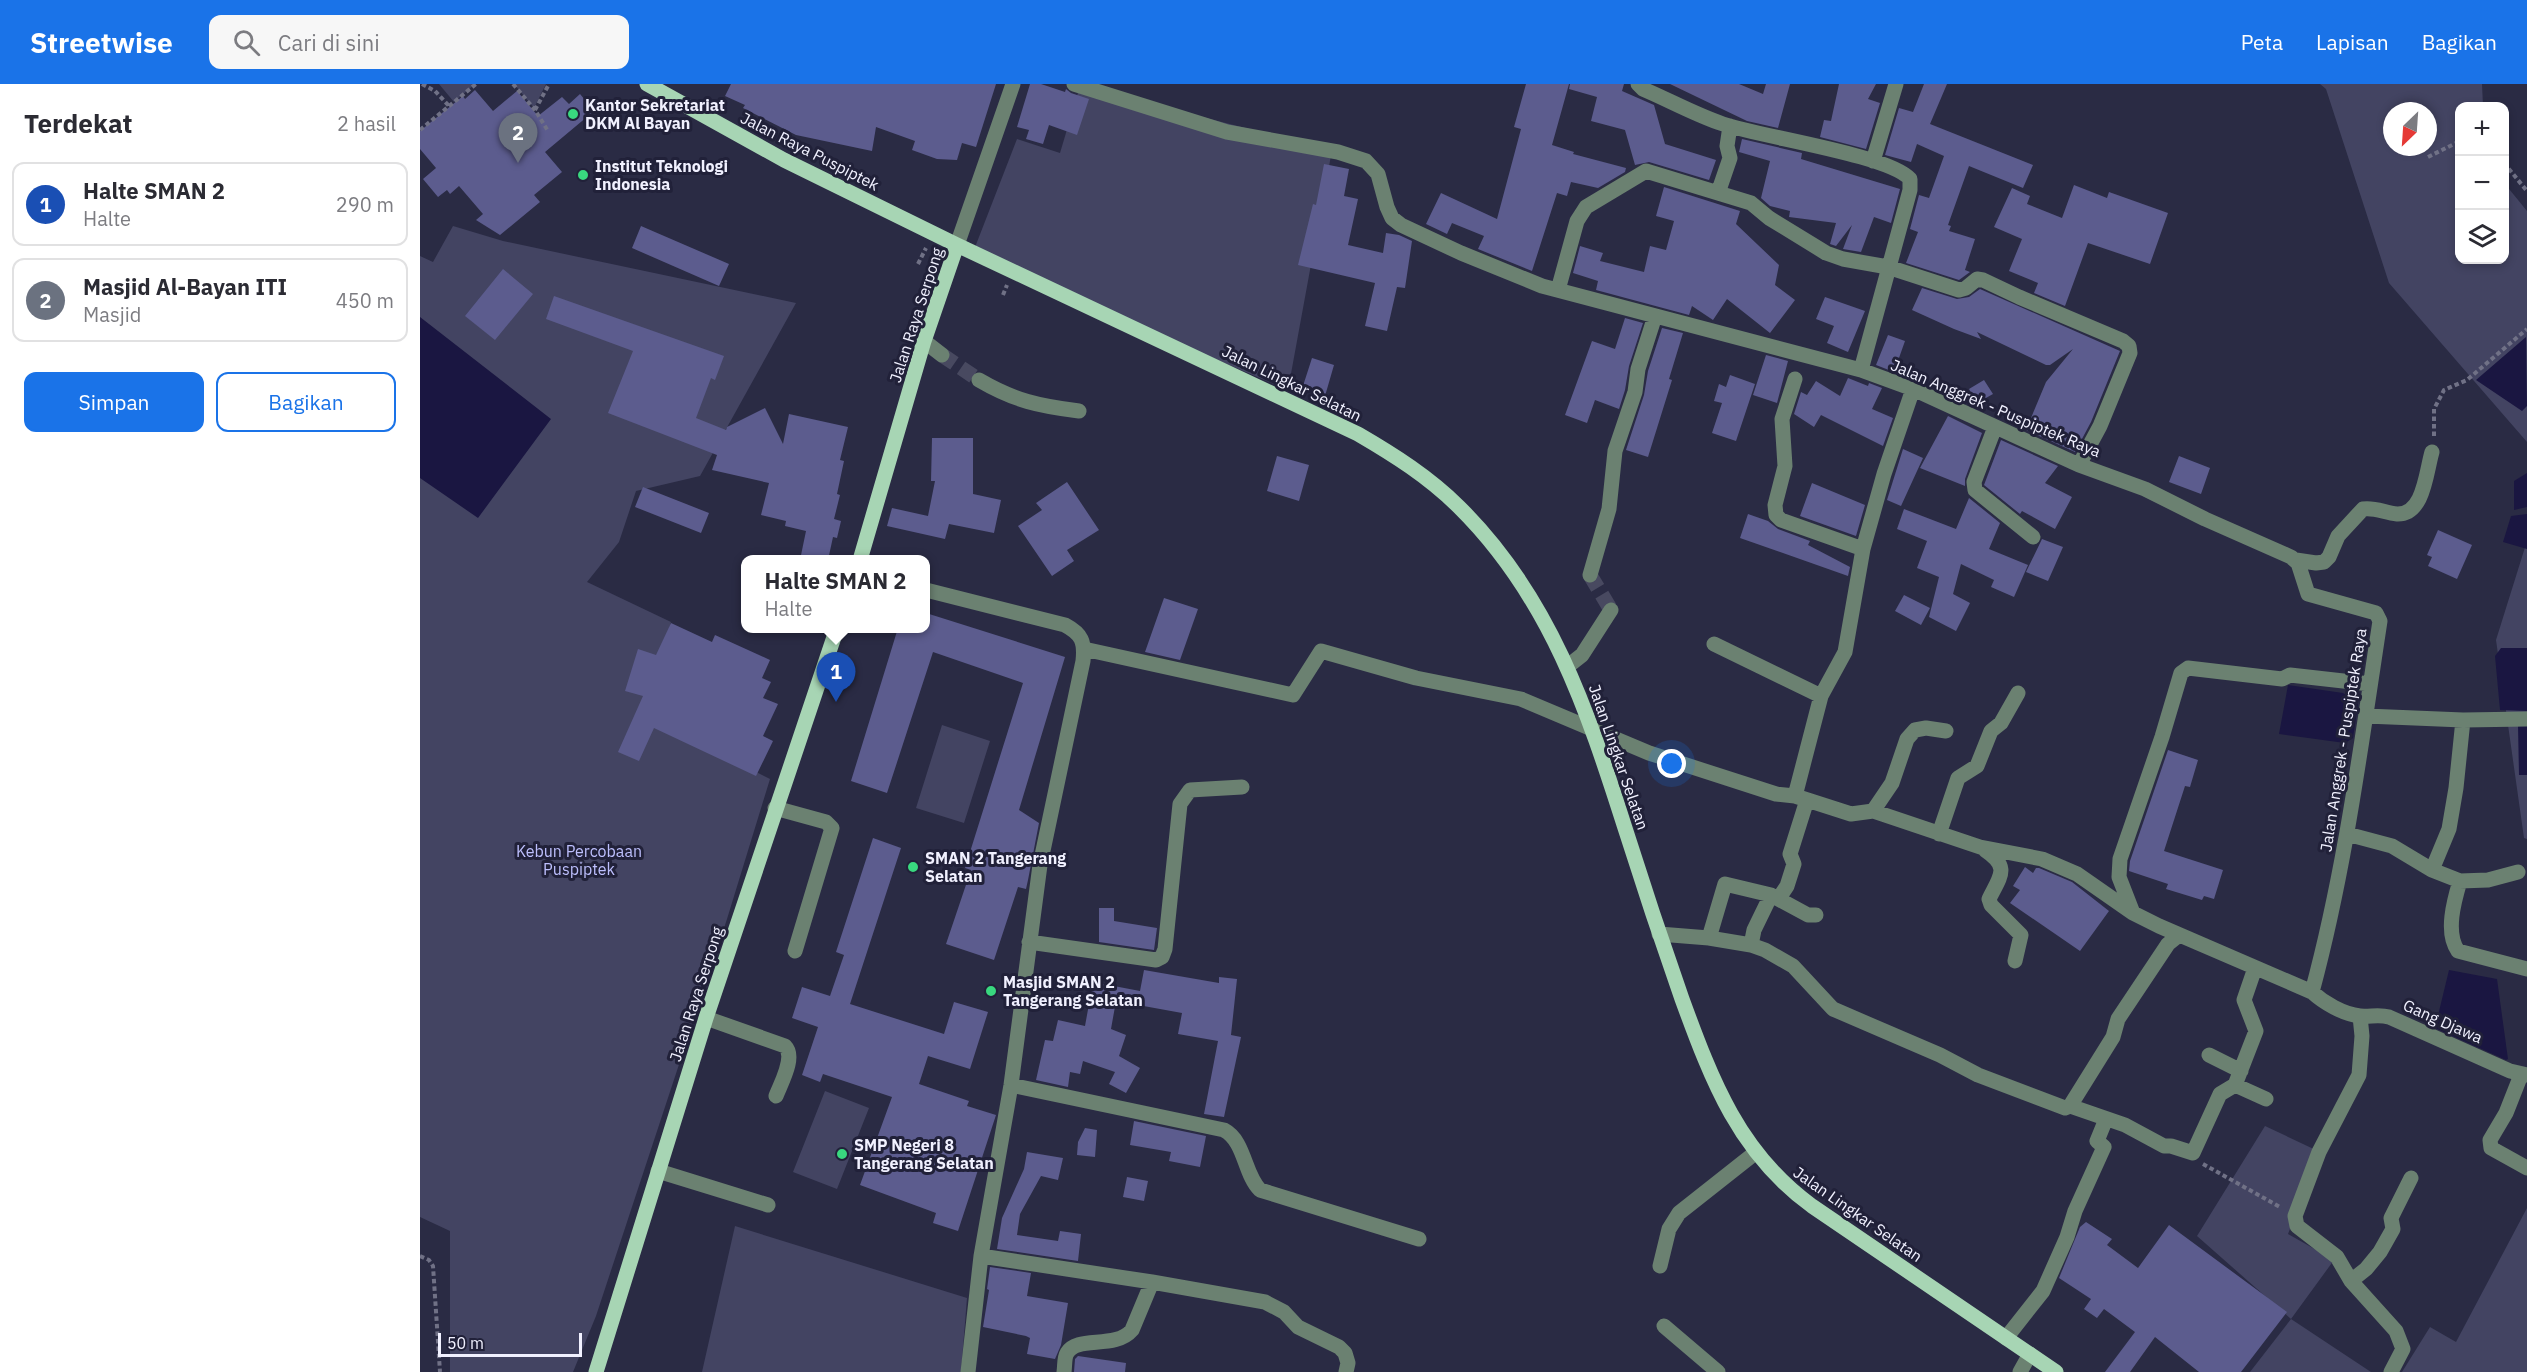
<!DOCTYPE html>
<html lang="id">
<meta charset="utf-8">
<style>
body{margin:0;font-family:"IBM Plex Sans",sans-serif;background:#f7f7f7;color:#2b2b33}
.controls{position:absolute;right:18px;top:18px;display:grid;overflow:hidden;border-radius:12px;box-shadow:0 3px 9px #0003}
.controls button{width:54px;height:54px;display:grid;place-items:center;padding:0;border:0;border-bottom:2px solid #e1e1e2;background:#fff;color:#2b2b33;font:30px sans-serif}
.compass{position:absolute;left:1963px;top:18px;width:54px;height:54px;border-radius:50%;background:#fff;box-shadow:0 3px 9px #0003;rotate:205deg}
.scale{position:absolute;left:18px;bottom:15px;width:144px;box-sizing:border-box;padding-left:6px;border:3px solid #f1f1ff;border-top:0;font-size:16px;line-height:21px;white-space:nowrap;color:#f1f1ff;-webkit-text-stroke:4px #212139;paint-order:stroke}
.you{position:absolute;left:1252px;top:680px;width:21px;height:21px;margin:-15px;border:4px solid #fff;border-radius:50%;background:#1a73e8;box-shadow:0 0 0 9px #1a73e833}
.badge{display:grid;place-items:center;width:39px;height:39px;border-radius:50%;background:#1a73e8;color:#fff;font-size:20px;font-weight:700}
.pin{position:absolute;translate:-50% -50px;filter:drop-shadow(0 2px 3px #0008)}
.pin::after{content:'';position:absolute;top:32px;width:21px;height:18px;background:inherit;clip-path:polygon(0 0,100% 0,50% 100%)}
.popup{position:absolute;left:321px;top:471px;width:189px;height:78px;box-sizing:border-box;display:grid;place-content:center;border-radius:12px;background:#fff;filter:drop-shadow(0 2px 4px #0005);font-size:20px;white-space:nowrap;color:#7c7c81}
.popup b{font-size:22px;color:#2b2b33}
.popup::after{content:'';position:absolute;left:50%;top:100%;margin-left:-12px;border:12px solid transparent;border-top-color:#fff}
.list{margin:0;padding:0;list-style:none}
h2{display:flex;justify-content:space-between;align-items:center;height:78px;margin:0;padding:0 24px;font-size:26px}
h2 small{font-size:20px;font-weight:400;color:#7c7c81}
.list li{display:grid;grid-template-columns:39px 1fr auto;gap:18px;align-items:center;box-sizing:border-box;height:84px;margin:0 12px 12px;padding:0 12px;border:2px solid #e1e1e2;border-radius:12px}
.list b{display:block;font-size:22px;white-space:nowrap}
.list p{margin:0;font-size:20px;white-space:nowrap;color:#7c7c81}
.list em{font-size:20px;font-style:normal;color:#7c7c81}
.actions{display:flex;gap:12px;padding:18px 24px}
.actions a{flex:1;padding:14px 0;border:2px solid #1a73e8;border-radius:12px;text-align:center;font-size:21px;color:#1a73e8}
.actions .main{background:#1a73e8;color:#fff}
.icon{flex:none;width:33px;height:33px;fill:none;stroke:currentColor;stroke-width:2;stroke-linecap:round;stroke-linejoin:round}
.map{position:relative;flex:none;width:2107px;height:1288px;overflow:hidden}
header{display:flex;align-items:center;gap:36px;box-sizing:border-box;height:84px;padding:0 30px;background:#1a73e8;color:#fff}
header strong{font-size:28px}
nav{display:flex;gap:33px;margin-inline-start:auto;font-size:21px}
.search{width:420px;height:54px;background:#f7f7f7;display:flex;align-items:center;gap:15px;box-sizing:border-box;padding:0 21px;border-radius:12px;color:#7c7c81;font-size:22px}
main{display:flex}
aside{flex:1;background:#fff}
.map>svg:first-child{display:block}
.green{fill:#434462;fill-rule:evenodd}
.water{fill:#1a1641}
.building{fill:#5c5c8e}
.lines{fill:none;stroke-linecap:round;stroke-linejoin:round}
.minor-tunnel{stroke:#484960;stroke-width:15;stroke-dasharray:15 8;stroke-linecap:butt}
.path{stroke:#707186;stroke-width:4;stroke-dasharray:4.5 3;stroke-linecap:butt}
.minor{stroke:#6b8171;stroke-width:15}
.major{stroke:#a7d5b4;stroke-width:15}
.poi-dot{fill:#39d87f;stroke:#212139;stroke-width:2}
.labels{text-anchor:middle;dominant-baseline:central;stroke-width:6;stroke-linejoin:round;paint-order:stroke}
.poi-label{font-size:16px;font-weight:bold;fill:#f1f1ff;stroke:#212139;text-anchor:start}
.street-label{font-size:16px;fill:#f1f1ff;stroke:#212139}
.park-label{font-size:16px;fill:#bdbffd;stroke:#212139}
</style>
<header>
<strong>Streetwise</strong>
<div class="search"><svg class="icon" aria-label="search" viewBox="0 0 24 24"><circle cx="10" cy="10" r="6"/><path d="M15 15l6 6"/></svg>Cari di sini</div>
<nav><a>Peta</a><a>Lapisan</a><a>Bagikan</a></nav>
</header>
<main>
<aside>
<h2>Terdekat<small>2 hasil</small></h2>
<ul class="list">
<li><span class="badge" style="background:#1a4fb4">1</span><div><b>Halte SMAN 2</b><p>Halte</p></div><em>290 m</em></li>
<li><span class="badge" style="background:#6b7280">2</span><div><b>Masjid Al-Bayan ITI</b><p>Masjid</p></div><em>450 m</em></li>
</ul>
<div class="actions"><a class="main">Simpan</a><a>Bagikan</a></div>
</aside>
<div class="map">
<svg width="2107" height="1288" viewBox="0 0 2107 1288">
<rect width="100%" height="100%" fill="#2a2b44"/>
<!-- green -->
<path class="green" d="M19,0h36l-21,18z
M94,0h32l-12,24z
M1900,0h162l1,22h-23v154h44l1,-76 22,27v231l-138,-159 -63,-194zM1972,27h36v36h-36z
M660,2l252,64 -44,240 -316,-135 45,-116 43,14z
M33,142l50,15 293,62 -96,173 -64,15 -17,51 -32,40 84,40 -27,93 126,64 -43,140 -131,397 -23,56h-123v-141l-30,-14v-961l13,6z
M2107,457v298l-3,-1 -28,-198z
M522,641l48,16 -26,82 -48,-15z
M405,1007l44,17 -32,81 -44,-17z
M1845,1042l55,26 -32,82 46,26 -43,59 80,53h-121l41,-53 -94,-83z
M2107,1124v164h-125l28,-45 26,15z
M315,1142l232,72 -6,74h-259z"/>
<!-- water -->
<path class="water" d="M0,233l131,102 -73,99 -58,-40z
M2106,253l1,69 -5,5 -46,-31z
M2107,389v34l-13,3v-29z
M2107,430v35l-24,-7 8,-26z
M2081,564h26v63l-27,-1 -5,-54z
M1868,601l55,8 15,11 -5,34 -8,5 -66,-9z
M2107,640v51h-8l-1,-50z
M2029,886l48,9 11,80 -2,1 -71,-32z"/>
<!-- building -->
<path class="building" d="M311,0h265l-20,63 -14,-4 -5,17 -20,-1 -25,-9 3,-9 -39,-14 -4,24 -76,-16 -53,-27 2,-3 -20,-9z
M610,0h11l24,8 1,-3 5,4 18,6 -12,36 -28,-10 -6,19 -17,-5 3,-9 -12,-3z
M1106,0h43l-17,61 22,7 -1,2 53,14 -1,4 -27,16 -27,-6 -4,14 -10,-3 -25,78 -54,-22 6,-13 -32,-13 -5,11 -21,-10 15,-31 56,26 24,-90 -7,-2z
M1150,0h54l-2,7 32,14 11,39 51,16 -7,20 -60,-18 -14,3 -10,-35 -34,-9 6,-24 -28,-8z
M1250,0h69l24,10 3,-10h24l-12,44 -31,-7z
M1419,0h37l-8,15 12,4 -14,46 -46,-12 4,-17 7,1z
M1504,0h23l-17,40 103,41 -10,23 -54,-22 -21,59 3,1 -2,5 26,8 -10,31 5,2 -11,8 -53,-17 12,-31 -8,-3 9,-34 10,3 15,-42 -27,-12 -6,18 -26,-7 14,-47 14,4z
M55,6l18,21 24,-20 21,25 24,-19 7,7 11,-10 14,17 -49,41 17,20 -28,23 6,7 -40,33 -24,-15 7,-6 -24,-28 -9,8 -3,-4 -9,7 -15,-18 13,-11 -16,-19v-18l43,-35 2,3z
M1322,55l60,14 -1,6 99,30 -9,34 -17,-6 -13,35 -18,-3 9,-24 -16,21 -6,-2 6,-21 -47,-6 1,-6 -20,-5 -9,-8 9,-37 -31,-9z
M904,80l25,5 -5,27 14,3 -10,46 35,8 3,-20 13,2 13,6 -7,47 -8,-1 -10,44 -22,-5 10,-43 -77,-18 15,-61 3,1z
M1654,101l33,13 2,-6 59,21 -18,51 -62,-21 -23,63 -31,-13 4,-10 -29,-12 13,-32 -28,-12 18,-39 18,8 -3,8 35,14z
M1244,103l76,24 -4,13 43,41 -4,20 20,15 -25,33 -43,-34 -14,21 -21,-14 -3,9 -93,-25 2,-9 -25,-8 7,-27 23,7 -3,8 44,11 6,-26 16,4 8,-29 -18,-5z
M221,142l88,38 -10,22 -87,-38z
M83,185l30,25 -38,46 -30,-24z
M1502,204l35,11 12,-2 11,-8 140,62 -29,71 -16,30 -49,-22 20,-48 27,-33 -23,16h-4l-69,-33 4,7 -27,-10 -42,-19z
M134,212l170,60 -9,24 -4,-2 -15,40 30,12 1,-3 38,-19 18,36 6,-30 59,13 -8,33 4,1 -7,33 3,1 -6,24 7,2 -4,17 -4,-1 -5,23h-28l6,-29 -21,-5 1,-5 -25,-6 8,-32 -57,-13 5,-15 -109,-42 25,-62 -87,-32z
M1405,213l40,14 -17,41 -21,-9 7,-17 -18,-7z
M1205,234l18,5 -14,43 -4,24 -6,19 -24,-9 -8,23 -22,-8 27,-74 23,8z
M1242,244l21,5 -14,46 3,1 -24,77 -22,-7 18,-55 4,-24z
M1468,251l17,6 -11,31 -18,-7z
M1346,271l22,6 -11,42 -24,-8z
M892,274l22,7 -9,31 -23,-7z
M1310,291l25,9 -19,57 -24,-8 10,-30 -8,-2 5,-17 7,3z
M1428,294l20,8 1,-3 13,5 -10,21 21,9 -10,28 -62,-31 -7,12 -20,-13 7,-22 6,3 9,-14 24,15z
M1564,296l9,14 -16,9 -8,-14z
M1528,332l34,17 -17,46v7l-45,-18z
M512,354h41v56l28,6 -7,33 -45,-9 -4,15 -58,-13 5,-18 36,8 7,-35h-4z
M1581,356l57,26 -13,17 27,14 -17,32 -33,-18 -2,3 -36,-29z
M1483,365l20,9 -22,48 -14,-6z
M857,372l32,9 -10,36 -32,-10z
M1759,372l31,12 -9,26 -32,-12z
M647,398l32,48 -32,20 7,11 -22,15 -34,-50 24,-16 -6,-7z
M1392,399l53,22 -9,31 -56,-20z
M223,403l66,26 -8,20 -66,-26z
M1549,414l31,25 -11,26 39,16 -14,32 -23,-10 3,-7 -33,-16 -8,30 17,9 -14,28 -27,-14 10,-40 -22,-9 10,-27 -30,-12 7,-20 52,20z
M1328,430l20,7 10,8 32,12 -2,4 42,22 -2,9 -108,-38z
M2018,446l34,15 -15,34 -29,-13 4,-9 -5,-2z
M1622,455l21,8 -15,34 -22,-9z
M1484,511l26,13 -9,17 -26,-14z
M744,514l34,11 -18,51 -35,-8z
M506,529l139,44 -46,153 20,13 -11,57 -2,9 -8,-2 -24,73 -48,-16 25,-74 -6,-2 58,-185 -90,-31 -46,141 -36,-12 47,-153h28z
M251,539l41,19 3,-7 55,25 -8,18 9,4 -8,16 15,6 -15,32 10,5 -17,35 -102,-48 -15,33 -21,-9 25,-56 -18,-5 13,-42 18,6z
M1748,666l30,10 -8,27 -5,-1 -21,65 59,19 -9,29 -10,-3 -2,4 -36,-11 2,-5 -39,-13 1,-10z
M453,754l28,10 -51,156 94,30 10,-32 34,10 -18,57 -42,-13 -9,28 50,17 -2,5 29,9 -38,116 -25,-8 3,-10 -76,-28 32,-88 -69,-23 -3,8 -18,-7 16,-48 -26,-9 10,-31 28,9 14,-41 -8,-3z
M1605,783l8,6 3,-5h3l33,14 37,29 -29,40 -70,-48 10,-13 -7,-4z
M679,824h15v13l43,7 -3,22 -55,-8z
M724,886l75,13v-6l18,2 -6,56 10,2 -17,80 -20,-3 14,-73 -40,-7 4,-21 -66,-12 -5,28 15,6 -7,21 21,12 -14,25 -17,-9 6,-12 -32,-11 -3,13 -10,-2 -2,15 -32,-7 9,-40 8,1 5,-21 27,6 8,-44 47,9z
M714,1037l72,15 -6,31 -31,-6 2,-9 -41,-7z
M665,1044l12,2 -2,27 -18,-2 1,-13z
M607,1068l36,6 -5,22 -17,-4 -21,38 -3,21 41,6 2,-10 21,3 -3,27 -81,-12 5,-31 22,-49z
M707,1093l21,4 -4,20 -21,-4z
M1666,1138l26,17 -5,6 31,23 31,-43 118,87 -46,60h-42l-44,-35 -25,35h-25l30,-40 -31,-23 -7,9 -13,-9 7,-10 -32,-21 21,-51z
M570,1183l41,6 -4,23 41,7 -7,42 -6,14 -28,-5 3,-16 -4,-2 -43,-9 6,-37 -2,-1z
M658,1272l48,7 -1,9h-51l1,-13z"/>
<g class="lines">
<!-- minor-tunnel -->
<path class="minor-tunnel" d="M522,271l37,25
M1170,491l21,35"/>
<!-- path -->
<path class="path" d="M2,0l13,7 14,15
M93,0l22,26 13,21
M115,26l14,-26
M0,46l56,-46
M2008,73l32,-16
M2084,79l23,28
M498,180l8,-16
M583,211l4,-10
M2014,352v-27l10,-19 23,-10 60,-51
M1783,1080l77,43
M0,1172l9,4 4,6 7,106"/>
<!-- minor -->
<path class="minor" d="M654,0l153,48 111,20 28,9 12,13 9,33 5,11 9,7 60,28 81,33 319,84 52,19 166,76 66,24 60,30 86,38 7,6 10,31 68,19 4,8c-19,124 -35,249 -68,371
M1218,0l5,5c26,11 53,26 80,35 38,13 166,31 187,55v11l-49,180
M1453,77l23,-77
M1298,109l12,-35 -3,-12 3,-20
M537,161l56,-161
M1138,206l19,-69 9,-14 60,-36 105,32 18,15 57,35 17,6 45,8 71,23 7,-2 11,-9 6,1 36,17 104,44 6,5 1,7 -30,73 -21,39
M504,257l18,14
M1375,295l-13,40 3,47 -10,39 1,10 5,5 82,29
M559,296c36,21 60,26 100,31
M1575,343l-21,55 1,8 58,47
M1876,476l20,3 8,-1 5,-5 9,-21 25,-27c12,-2 22,4 34,5 27,1 29,-42 35,-62
M1170,491l19,-66 6,-58 20,-59 3,-23 17,-53
M506,506l139,35c17,9 20,17 18,36l-43,204 -29,220 -30,171 -13,116
M1294,560l107,52
M664,565l209,46 28,-44 95,27 105,21 128,54 127,41 19,2 56,18 22,-3 107,36 62,12 35,15 56,39 26,13 153,66c12,11 31,22 48,24 10,1 19,-2 29,1l121,54 17,4
M1148,582l14,-11 29,-45
M1946,632l97,4 64,-1
M1375,712l26,-100 24,-44 18,-103 21,-75 29,-85
M355,724l51,14 6,6 -37,123
M1453,727l19,-28 15,-44 8,-9 11,-2 20,3
M1519,750l19,-56 19,-12 14,-35 10,-8 17,-30
M1927,750l45,12 40,24 28,11 28,-1 30,-8
M1565,766c25,17 16,25 4,49l2,6 30,30 -6,26
M2012,786l17,-41 7,-41 7,-68
M2040,797c-6,20 -15,52 -2,70l69,18
M1359,814l8,-12 7,-22 -4,-10 17,-54
M1713,829l-14,-36 1,-18 42,-122 19,-64 7,-5 94,11 8,-4 80,9
M1239,850l50,4 42,7 14,5 28,16 40,43 107,46 38,20 87,33 5,-2 43,-69 5,-18 50,-75 10,-8
M1289,854l16,-54 46,11 37,20h8
M609,858l127,18 6,-3 3,-8 15,-145 10,-14 52,-3
M1331,861l3,-15 17,-35
M1940,932l2,20 -3,39 -40,77 -24,64 2,10 40,31 14,24 45,50 7,18 -12,23
M286,934l79,28c11,11 -4,37 -9,50
M1789,971l32,16
M2101,991l-15,38 -16,27 1,8 36,20
M591,1001l213,45c21,11 20,44 36,60l159,49
M1815,1001l31,14
M1650,1022l55,19 39,21h7l22,7 27,-59 15,-9 21,-54 -12,-31 11,-32
M238,1087l110,34
M561,1172l171,26 113,20 19,10 14,15 41,20 6,6 3,10 -2,9
M1240,1182l9,-37 10,-16 76,-60
M1931,1197l15,-12 14,-17 13,-23 -2,-11 20,-40
M1244,1242l54,46
M1586,1254l37,-47 24,-54 8,-26 29,-64 -7,-6 9,-22
M644,1288c1,-6 0,-14 3,-19 10,-18 48,-3 65,-23l20,-48
M1600,1288l10,-18"/>
<!-- major -->
<path class="major" d="M227,0l137,76 173,85 401,189c36,21 71,43 101,73 91,90 128,202 166,321 18,57 37,114 57,171 30,82 57,154 130,207l244,166
M440,476l64,-219 33,-96
M176,1288l110,-354 131,-390"/>
</g>
<!-- markers -->
<g class="poi-dot">
<circle cx="153" cy="30" r="6"/>
<circle cx="163" cy="91" r="6"/>
<circle cx="493" cy="783" r="6"/>
<circle cx="571" cy="907" r="6"/>
<circle cx="422" cy="1070" r="6"/>
</g>
<g class="labels">
<!-- poi labels -->
<g class="poi-label">
<text x="165" y="21">Kantor Sekretariat<tspan x="165" dy="18">DKM Al Bayan</tspan></text>
<text x="175" y="82">Institut Teknologi<tspan x="175" dy="18">Indonesia</tspan></text>
<text x="505" y="774">SMAN 2 Tangerang<tspan x="505" dy="18">Selatan</tspan></text>
<text x="583" y="898">Masjid SMAN 2<tspan x="583" dy="18">Tangerang Selatan</tspan></text>
<text x="434" y="1061">SMP Negeri 8<tspan x="434" dy="18">Tangerang Selatan</tspan></text>
</g>
<!-- street labels -->
<g class="street-label">
<text transform="translate(390 67) rotate(27)">Jalan Raya Puspiptek</text>
<text transform="translate(496 231) rotate(-72)">Jalan Raya Serpong</text>
<text transform="translate(872 299) rotate(26)">Jalan Lingkar Selatan</text>
<text transform="translate(1576 324) rotate(23)">Jalan Anggrek - Puspiptek Raya</text>
<text transform="translate(1923 656) rotate(-81)">Jalan Anggrek - Puspiptek Raya</text>
<text transform="translate(1199 673) rotate(71)">Jalan Lingkar Selatan</text>
<text transform="translate(276 910) rotate(-72)">Jalan Raya Serpong</text>
<text transform="translate(2023 937) rotate(24)">Gang Djawa</text>
<text transform="translate(1438 1130) rotate(35)">Jalan Lingkar Selatan</text>
</g>
<!-- park labels -->
<g class="park-label">
<text x="159" y="767">Kebun Percobaan<tspan x="159" dy="18">Puspiptek</tspan></text>
</g>
</g>
</svg>
<div class="controls">
<button>+</button>
<button>−</button>
<button><svg class="icon" aria-label="layers" viewBox="0 0 24 24"><path d="M12 4l9 5-9 5-9-5zM3 14l9 5 9-5"/></svg></button>
</div>
<svg class="compass" viewBox="-18 -18 36 36"><path d="M0-13l5 13h-10z" fill="#e53935"/><path d="M0 13l5-13h-10z" fill="#7c7c81"/></svg>
<div class="scale">50 m</div>
<div class="you"></div>
<div class="pin badge" style="left:416px;top:618px;background:#1a4fb4">1</div>
<div class="popup"><b>Halte SMAN 2</b>Halte</div>
<div class="pin badge" style="left:98px;top:79px;background:#6b7280">2</div>
</div>
</main>
